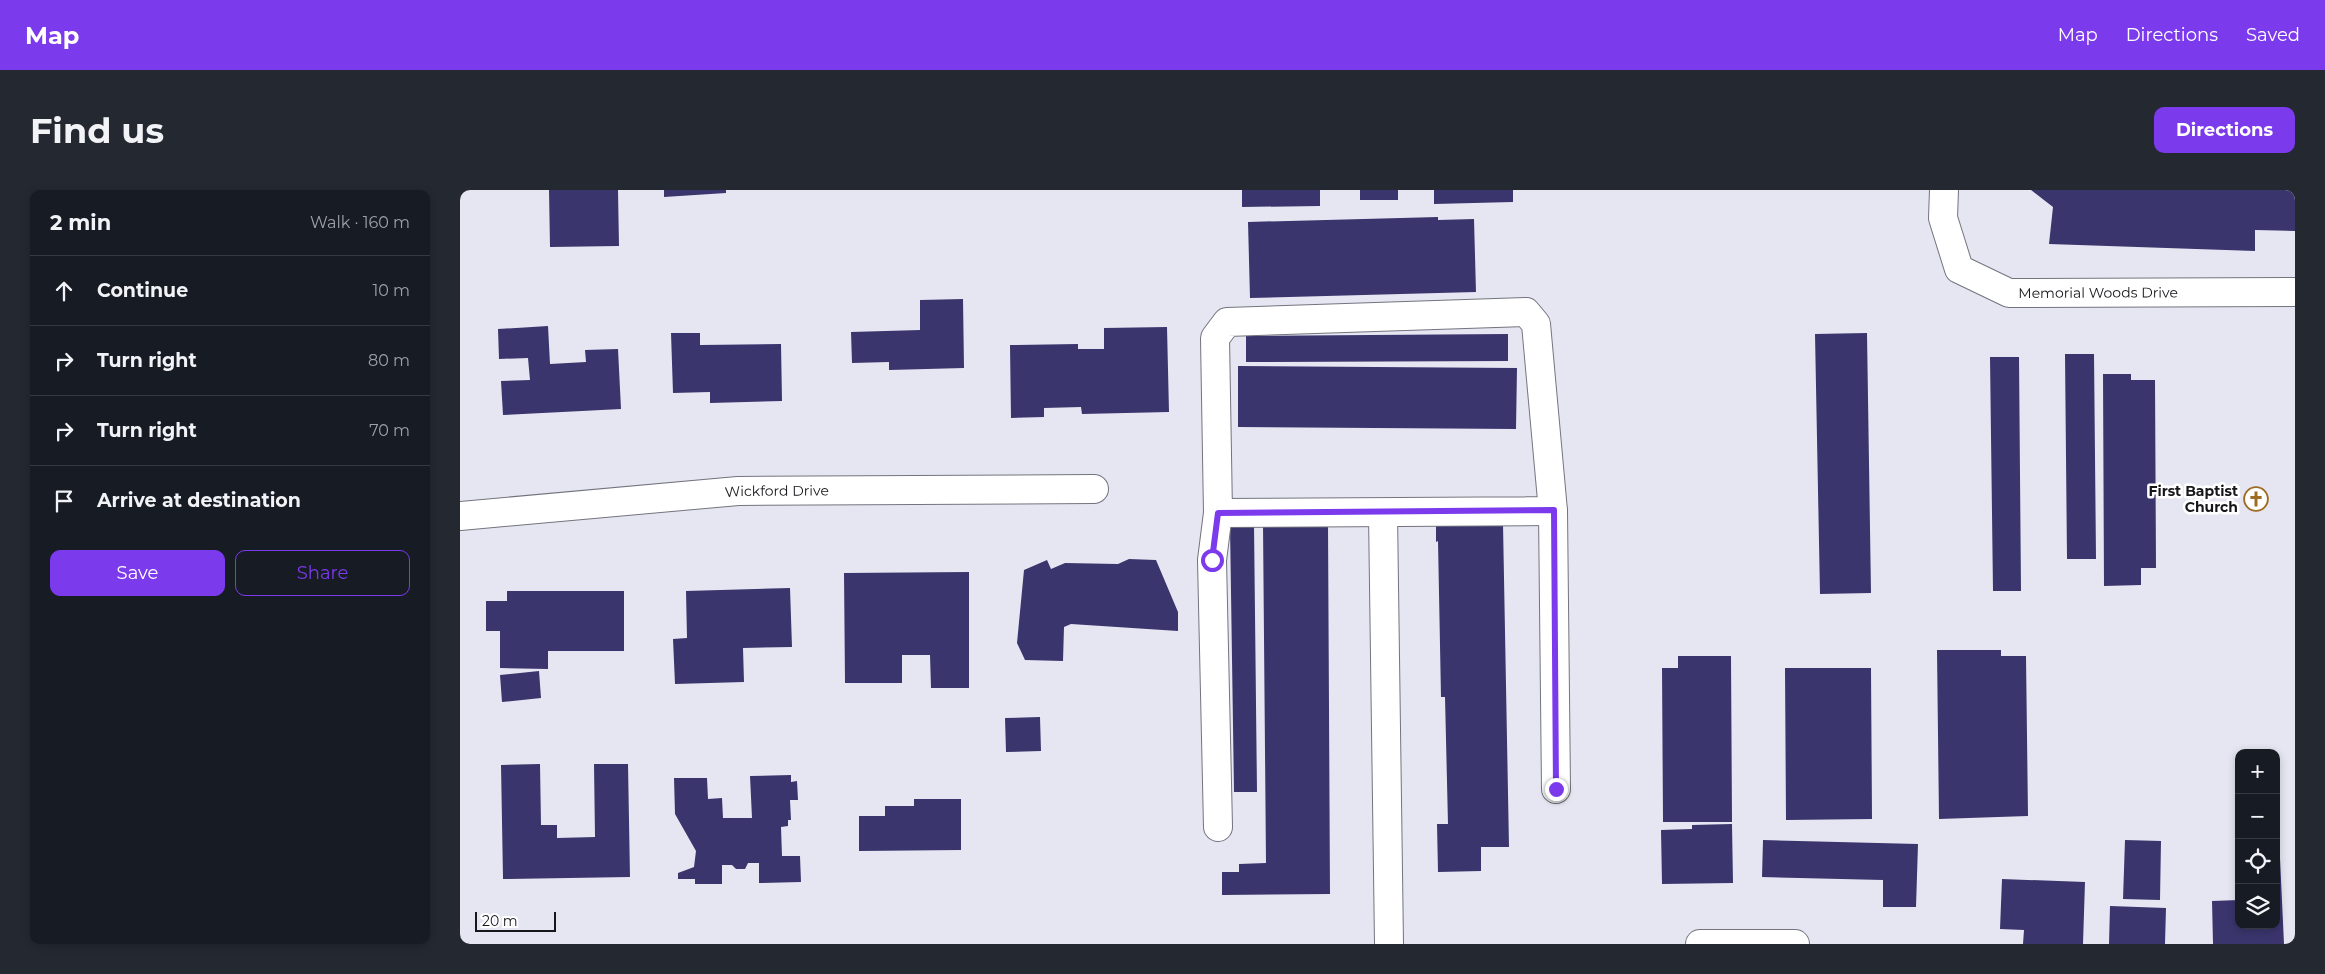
<!DOCTYPE html>
<meta charset="utf-8">
<style>
body{margin:0;font-family:Montserrat,sans-serif;background:#242831;color:#f1f3f6}
.controls{position:absolute;right:15px;bottom:15px;display:grid;overflow:hidden;border-radius:10px;box-shadow:0 2px 8px #0003}
.controls button{width:45px;height:45px;display:grid;place-items:center;padding:0;border:0;border-bottom:1px solid #363941;background:#171b24;color:#f1f3f6;font:25px sans-serif}
.scale{position:absolute;left:15px;bottom:12px;width:81px;box-sizing:border-box;padding-left:5px;border:2px solid #17171b;border-top:0;font-size:14px;line-height:18px;white-space:nowrap;color:#17171b;-webkit-text-stroke:4px #fff;paint-order:stroke}
.stop{position:absolute;width:15px;height:15px;margin:-11px;border:4px solid #7c3aed;border-radius:50%;background:#fff}
.stop.end{background:#7c3aed;border-color:#fff;box-shadow:0 1px 5px #0008}
.list{margin:0;padding:0;list-style:none}
h2{display:flex;justify-content:space-between;align-items:center;height:65px;margin:0;padding:0 20px;font-size:21px}
h2 small{font-size:16px;font-weight:400;color:#9ea1a6}
.list li{display:grid;grid-template-columns:32px 1fr auto;gap:15px;align-items:center;box-sizing:border-box;height:70px;padding:0 20px;border-top:1px solid #363941}
.list b{display:block;font-size:19px;white-space:nowrap}
.list em{font-size:16px;font-style:normal;color:#9ea1a6}
.actions{display:flex;gap:10px;padding:15px 20px}
.actions a{flex:1;padding:11px 0;border:1px solid #7c3aed;border-radius:10px;text-align:center;font-size:18px;color:#7c3aed}
.actions .main{background:#7c3aed;color:#fff}
.icon{flex:none;width:28px;height:28px;fill:none;stroke:currentColor;stroke-width:2;stroke-linecap:round;stroke-linejoin:round}
.map{position:relative;flex:none;width:1835px;height:754px;overflow:hidden;border-radius:10px}
header{display:flex;align-items:center;gap:30px;box-sizing:border-box;height:70px;padding:0 25px;background:#7c3aed;color:#fff}
header strong{font-size:24px}
nav{display:flex;gap:28px;margin-inline-start:auto;font-size:18px}
.intro{display:flex;align-items:center;justify-content:space-between;box-sizing:border-box;height:120px;padding:0 30px}
h1{margin:0;font-size:35px}
.button{padding:12px 22px;border-radius:10px;background:#7c3aed;color:#fff;font-size:18px;font-weight:700}
main{display:flex;gap:30px;padding:0 30px}
aside{flex:1;background:#171b24;border-radius:10px;box-shadow:0 2px 8px #0003}
.map>svg:first-child{display:block}
.building{fill:#3a356c}
.lines{fill:none;stroke-linecap:round;stroke-linejoin:round}
.minor-casing{stroke:#73747e;stroke-width:30}
.minor{stroke:#fff;stroke-width:28}
.route{stroke:#7c3aed;stroke-width:6}
.labels{text-anchor:middle;dominant-baseline:central;stroke-width:5;stroke-linejoin:round;paint-order:stroke}
.street-label{font-size:14px;fill:#17171b;stroke:#fff}
.poi-label{font-size:14px;font-weight:bold;fill:#17171b;stroke:#fff;text-anchor:end}
</style>
<header>
<strong>Map</strong>
<nav><a>Map</a><a>Directions</a><a>Saved</a></nav>
</header>
<div class="intro"><h1>Find us</h1><a class="button">Directions</a></div>
<main>
<aside>
<h2>2 min<small>Walk · 160 m</small></h2>
<ul class="list">
<li><svg class="icon" aria-label="ahead" viewBox="0 0 24 24"><path d="M12 20V5M6 11l6-6 6 6"/></svg><div><b>Continue</b></div><em>10 m</em></li>
<li><svg class="icon" aria-label="right" viewBox="0 0 24 24"><path d="M7 20v-9h11M14 6l5 5-5 5"/></svg><div><b>Turn right</b></div><em>80 m</em></li>
<li><svg class="icon" aria-label="right" viewBox="0 0 24 24"><path d="M7 20v-9h11M14 6l5 5-5 5"/></svg><div><b>Turn right</b></div><em>70 m</em></li>
<li><svg class="icon" aria-label="arrive" viewBox="0 0 24 24"><path d="M6 21V4h12l-3 4 3 4H6"/></svg><div><b>Arrive at destination</b></div></li>
</ul>
<div class="actions"><a class="main">Save</a><a>Share</a></div>
</aside>
<div class="map">
<svg width="1835" height="754" viewBox="0 0 1835 754">
<rect width="100%" height="100%" fill="#e6e6f2"/>
<!-- building -->
<path class="building" d="M89,0h69l1,56 -69,1z
M204,0h62v3l-62,4z
M782,0h78v16l-78,1z
M900,0h38v10h-38z
M974,0h79v12l-79,2z
M1571,0h264v41l-40,-1v21l-206,-7 4,-37z
M978,27v3l36,-1 2,73 -226,6 -2,-76z
M503,109l1,69 -75,2v-8l-37,1 -1,-31 69,-2v-30z
M88,136l2,38 36,-2 -1,-12 33,-1 3,60 -118,6 -2,-34 29,-1 -2,-22 -29,1 -1,-30z
M707,137l2,85 -87,2 -1,-7 -37,1v9l-33,1 -1,-73 68,-1v5h26v-21z
M211,143h29v12l81,-1 1,57 -72,2v-11l-37,1z
M1407,143l4,260 -51,1 -5,-260z
M1048,144v27l-262,1v-26z
M1605,164h29l2,205h-29z
M1530,167h29l2,234h-28z
M778,176l279,2 -1,61 -278,-2z
M1643,184h28v6h24l1,188h-15v17l-37,1z
M803,334h65l2,370 -108,1v-23h17v-8l27,-1z
M976,334h67l6,323h-28v24l-43,1 -1,-48h11l-3,-127h-4l-3,-156 -2,1z
M770,335h24l3,267h-23z
M669,369l27,1 22,52v19l-107,-7 -7,3 -1,34 -38,-1 -8,-17 7,-73 23,-10 4,9 14,-6 53,1z
M509,382v116h-38l-1,-33h-28v28h-57l-1,-110z
M330,398l2,59 -49,1 1,34 -69,2 -2,-45 14,-1 -1,-47z
M47,401h117v60h-76v18l-48,-1v-37h-14v-30h21z
M1477,460h64v6h25l2,160 -89,3z
M1218,466h53l1,166h-69l-1,-154h16z
M1325,478h86l1,151 -86,1z
M79,481l2,27 -39,4 -2,-27z
M580,527l1,34 -35,1 -1,-34z
M80,574l1,61h16v13l38,-1 -1,-73h34l2,113 -127,2 -2,-114z
M331,585v7l6,-1 1,19h-8l1,20h-3v6l-7,1 1,29h18l1,26 -42,1v-20h-11l-3,6h-9l-4,-4h-10v19h-27v-5h-17v-6l16,-6 2,-16 -21,-37 -1,-36h33l1,21 14,-1 1,20h29l-2,-42z
M454,609h47v51l-102,1v-35h26v-10h29z
M1272,634l1,59 -71,1 -1,-54 31,-1v-4z
M1303,650l155,4 -2,63h-33v-27l-121,-3z
M1665,650l36,1 -1,59 -37,-1z
M1816,668h4l4,86h-71l-1,-43 27,-1v25h37z
M1542,689l83,3 -2,62h-60l1,-14 -24,-1z
M1650,716l56,2 -1,36h-56z"/>
<g class="lines">
<!-- minor casing -->
<g class="minor-casing">
<g id="minor">
<path id="s1" d="M1484,0l-1,28 16,51 50,24 286,-1"/>
<path d="M1093,321l3,278"/>
<path d="M923,323l6,431"/>
<path id="s2" d="M0,326l278,-25 356,-2"/>
<path d="M758,637l-6,-267 6,-47 -3,-175 12,-16 299,-10 10,12 17,187 -335,2"/>
<path d="M1240,754h95"/>
</g>
</g>
<!-- minor -->
<use href="#minor" class="minor"/>
</g>
<g class="lines">
<!-- route -->
<path class="route" d="M752,370l6,-47 336,-3 2,279"/>
</g>
<!-- icons -->
<defs>
<g id="church-ring" transform="scale(1.25)"><circle r="9.5" fill="#fff" stroke="#9f6b22" stroke-width="1.5"/><path d="M-1.2-6h2.4v3.5h3.3v2.4h-3.3V6h-2.4V-.1h-3.3v-2.4h3.3Z" fill="#9f6b22"/></g>
</defs>
<g fill-rule="evenodd">
<use href="#church-ring" x="1796" y="309"/>
</g>
<g class="labels">
<!-- street labels -->
<g class="street-label">
<text stroke="none"><textPath href="#s1" startOffset="226">Memorial Woods Drive</textPath></text>
<text stroke="none"><textPath href="#s2" startOffset="318">Wickford Drive</textPath></text>
</g>
<!-- poi labels -->
<g class="poi-label">
<text x="1778" y="301">First Baptist<tspan x="1778" dy="16">Church</tspan></text>
</g>
</g>
</svg>
<div class="controls">
<button>+</button>
<button>−</button>
<button><svg class="icon" aria-label="locate" viewBox="0 0 24 24"><circle cx="12" cy="12" r="6"/><path d="M12 2v4M12 18v4M2 12h4M18 12h4"/></svg></button>
<button><svg class="icon" aria-label="layers" viewBox="0 0 24 24"><path d="M12 4l9 5-9 5-9-5zM3 14l9 5 9-5"/></svg></button>
</div>
<div class="scale">20 m</div>
<div class="stop" style="left:752px;top:370px"></div>
<div class="stop end" style="left:1096px;top:599px"></div>
</div>
</main>
